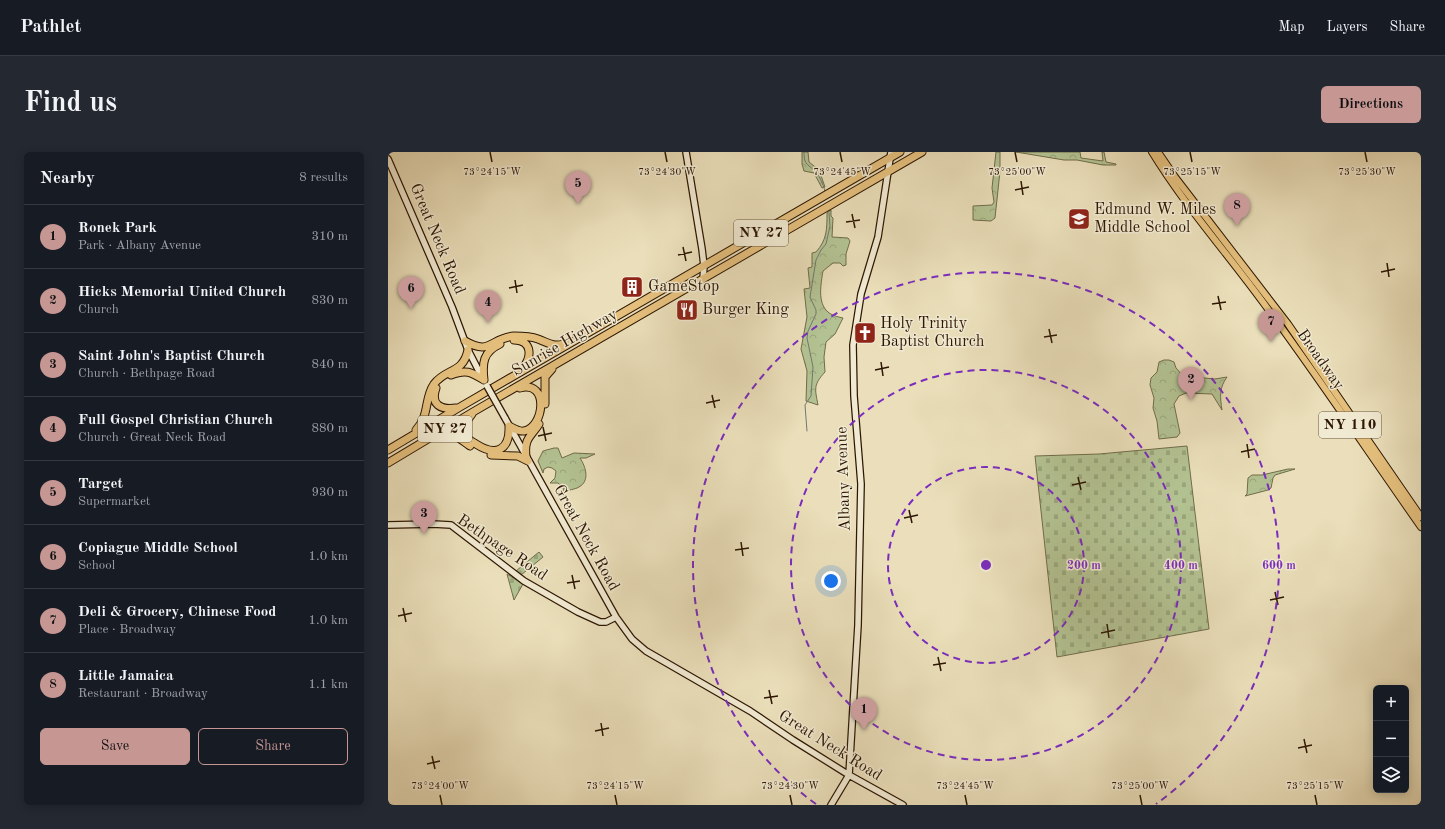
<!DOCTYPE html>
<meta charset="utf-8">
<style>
body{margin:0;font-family:"Old Standard TT",serif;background:#242831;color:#f1f3f6}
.controls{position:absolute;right:12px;bottom:12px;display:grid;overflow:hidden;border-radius:6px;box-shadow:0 2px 10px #0003}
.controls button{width:36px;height:36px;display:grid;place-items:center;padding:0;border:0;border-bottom:1px solid #363941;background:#171b24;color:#f1f3f6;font:20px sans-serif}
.you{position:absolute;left:443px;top:429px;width:14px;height:14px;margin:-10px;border:3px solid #fff;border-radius:50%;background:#1a73e8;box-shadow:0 0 0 6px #1a73e833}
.badge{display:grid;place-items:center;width:26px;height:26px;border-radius:50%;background:#c59692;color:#111;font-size:13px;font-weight:700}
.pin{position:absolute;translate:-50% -33px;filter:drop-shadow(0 1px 2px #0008)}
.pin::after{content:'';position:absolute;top:21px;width:14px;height:12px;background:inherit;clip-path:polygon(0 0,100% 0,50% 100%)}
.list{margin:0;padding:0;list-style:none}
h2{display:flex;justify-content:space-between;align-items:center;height:52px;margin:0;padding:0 16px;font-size:17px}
h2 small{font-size:13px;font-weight:400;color:#9ea1a6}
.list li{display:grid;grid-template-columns:26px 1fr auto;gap:12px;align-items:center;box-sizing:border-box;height:64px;padding:0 16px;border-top:1px solid #363941}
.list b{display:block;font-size:15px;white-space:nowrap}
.list p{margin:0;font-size:13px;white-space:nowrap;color:#9ea1a6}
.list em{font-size:13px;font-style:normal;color:#9ea1a6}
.actions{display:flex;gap:8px;padding:12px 16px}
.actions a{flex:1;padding:9px 0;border:1px solid #c59692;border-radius:6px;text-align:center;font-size:14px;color:#c59692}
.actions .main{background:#c59692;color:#111}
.icon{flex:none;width:22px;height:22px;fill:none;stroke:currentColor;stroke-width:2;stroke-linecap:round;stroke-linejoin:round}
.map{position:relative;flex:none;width:1033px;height:653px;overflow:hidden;border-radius:6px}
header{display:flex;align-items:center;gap:24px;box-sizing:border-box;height:56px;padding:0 20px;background:#171b24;border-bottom:1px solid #363941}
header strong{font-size:19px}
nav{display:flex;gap:22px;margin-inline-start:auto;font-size:14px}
.intro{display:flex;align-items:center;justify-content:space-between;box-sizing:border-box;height:96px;padding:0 24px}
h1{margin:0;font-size:28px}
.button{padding:10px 18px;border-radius:6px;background:#c59692;color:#111;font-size:14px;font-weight:700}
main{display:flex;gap:24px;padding:0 24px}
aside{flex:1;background:#171b24;border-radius:6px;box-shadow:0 2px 10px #0003}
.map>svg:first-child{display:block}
.forest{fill:url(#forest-crowns);stroke:#706c4a}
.cemetery{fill:url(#cemetery-stones);stroke:#706c4a}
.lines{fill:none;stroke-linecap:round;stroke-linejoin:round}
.stream{stroke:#707871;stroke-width:1}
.secondary-casing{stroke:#2d1603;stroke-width:8}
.primary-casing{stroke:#2d1603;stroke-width:8}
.highway-casing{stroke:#2d1603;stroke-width:9}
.secondary{stroke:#f1ead2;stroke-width:5.5}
.primary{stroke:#e5c07d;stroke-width:6}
.highway{stroke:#e5c07d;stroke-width:7}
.secondary-bridge-casing{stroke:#2d1603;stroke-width:8;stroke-linecap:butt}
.secondary-bridge{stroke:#f1ead2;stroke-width:5.5}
.ticks{fill:none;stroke:#2d1603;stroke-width:1.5}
.ring{fill:none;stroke:#7b2cbf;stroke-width:2;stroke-dasharray:7 5}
.labels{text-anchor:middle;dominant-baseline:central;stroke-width:3;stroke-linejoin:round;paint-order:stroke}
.shield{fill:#f1ead2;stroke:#685641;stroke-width:1}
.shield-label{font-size:15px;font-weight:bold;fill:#2d1603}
.poi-label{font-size:16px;fill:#2d1603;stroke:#f1ead2;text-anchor:start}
.street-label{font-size:16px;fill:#2d1603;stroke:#f1ead2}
.ticks-label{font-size:10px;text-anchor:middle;fill:#2d1603;stroke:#f1ead2;stroke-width:3;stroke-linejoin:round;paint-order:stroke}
.centre{fill:#7b2cbf;stroke:#f1ead2;stroke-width:2}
.ring-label{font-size:12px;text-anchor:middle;font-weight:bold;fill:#7b2cbf;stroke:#f1ead2;stroke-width:3;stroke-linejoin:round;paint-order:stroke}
</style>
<header>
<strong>Pathlet</strong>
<nav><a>Map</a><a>Layers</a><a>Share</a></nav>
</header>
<div class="intro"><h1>Find us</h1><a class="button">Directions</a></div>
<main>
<aside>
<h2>Nearby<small>8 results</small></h2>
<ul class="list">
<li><span class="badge">1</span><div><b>Ronek Park</b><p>Park · Albany Avenue</p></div><em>310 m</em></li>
<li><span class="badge">2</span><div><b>Hicks Memorial United Church</b><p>Church</p></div><em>830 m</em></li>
<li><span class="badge">3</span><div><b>Saint John's Baptist Church</b><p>Church · Bethpage Road</p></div><em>840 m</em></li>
<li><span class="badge">4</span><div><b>Full Gospel Christian Church</b><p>Church · Great Neck Road</p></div><em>880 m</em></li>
<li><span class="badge">5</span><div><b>Target</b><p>Supermarket</p></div><em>930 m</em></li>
<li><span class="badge">6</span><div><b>Copiague Middle School</b><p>School</p></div><em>1.0 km</em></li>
<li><span class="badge">7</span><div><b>Deli &amp; Grocery, Chinese Food</b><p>Place · Broadway</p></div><em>1.0 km</em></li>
<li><span class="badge">8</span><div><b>Little Jamaica</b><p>Restaurant · Broadway</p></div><em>1.1 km</em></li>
</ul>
<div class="actions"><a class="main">Save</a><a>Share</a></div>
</aside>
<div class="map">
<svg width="1033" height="653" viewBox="0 0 1033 653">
<defs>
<pattern id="forest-crowns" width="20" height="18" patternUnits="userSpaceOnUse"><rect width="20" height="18" fill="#b3c292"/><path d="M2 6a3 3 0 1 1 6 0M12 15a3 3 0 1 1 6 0" fill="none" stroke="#9aa67c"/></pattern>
<pattern id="cemetery-stones" width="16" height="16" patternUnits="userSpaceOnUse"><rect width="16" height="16" fill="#b3c292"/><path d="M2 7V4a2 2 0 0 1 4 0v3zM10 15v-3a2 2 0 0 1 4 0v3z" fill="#9aa67c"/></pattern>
</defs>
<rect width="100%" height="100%" fill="#eadfba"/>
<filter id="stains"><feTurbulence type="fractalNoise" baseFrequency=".005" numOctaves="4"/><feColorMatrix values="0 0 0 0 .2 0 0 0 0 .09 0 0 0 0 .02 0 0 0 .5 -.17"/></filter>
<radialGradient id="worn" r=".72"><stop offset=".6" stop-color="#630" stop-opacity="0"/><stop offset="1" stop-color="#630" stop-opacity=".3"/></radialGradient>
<!-- forest -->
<path class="forest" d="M414,0h6l1,10 10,8 6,17 -3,1 -8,-15 -10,-2 -2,-7z
M608,0h4v19l-5,47 -4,3 -18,-1v-14l19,-1 2,-3 -2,-14z
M628,0h64l1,6 22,3 -1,-9h2l2,10 10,2v1h-13l-26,-5h-13z
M443,58v6l2,2 -1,19 16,1 2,3 -4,13v11l-3,1 -3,-3h-7l-10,8c-2,12 -6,32 5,41 3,3 10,5 15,6l-8,16 -9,8 -2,15 1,15c-12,13 -10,17 -7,33l-12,-4 1,-30 -6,-22 6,-32 -3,-28 6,-1 -2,-20 4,-1v-14l4,-1c11,-12 11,-23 11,-39z
M776,208h5l5,2 2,6 7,8 32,3 12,-2c-8,11 -7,20 -5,33l-10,-16 -26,-1 -7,3 -5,8 6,29 -3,4 -18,2 -2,-18 -4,-13 1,-10 -4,-13 1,-7 6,-6 2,-10z
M166,296h4l4,10 12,-5 21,1 -9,4h-6c6,9 10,23 -1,29 -5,3 -10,2 -15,6l-1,-5 -5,-5h-8l5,-5 1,-7 -4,-3 -4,-1 -4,2 -1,4 -5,-12 5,-10z
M900,317h7l-20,6 -2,3 -2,10 -3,2 -23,6 2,-2 1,-16 4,-3h10z"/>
<!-- cemetery -->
<path class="cemetery" d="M799,294l22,183 -152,28 -22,-201 64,-2z
M151,400l4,5 -22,18 -5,-4z
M119,422l16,10 -9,16z"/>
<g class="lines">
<!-- stream -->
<path class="stream" d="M416,0c0,12 2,11 10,18 5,4 9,14 11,21
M419,279l-2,-26 6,-9 2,-29 -6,-29 1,-7 8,-17v-4l-6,-13 6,-37 5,-10 5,-6 4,-18 -1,-13"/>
<!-- secondary casing -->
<g class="secondary-casing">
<path id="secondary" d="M298,0l16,97 2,17 -1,13
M0,7l64,148 16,43 15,29
M117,266l111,199 16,22 14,12 104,60 43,29 56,35 54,30
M0,373l45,-1 18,1 73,56 54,31 22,10h6l10,-5
M443,653l18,-30 9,-150 3,-141 -7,-88 -1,-51 8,-51 17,-57 13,-85"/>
</g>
<!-- primary casing -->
<g class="primary-casing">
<path id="primary" d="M764,0c33,54 76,102 113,153 54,73 104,148 156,222
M770,0l17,25 113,147 133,193"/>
</g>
<!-- highway casing -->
<g class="highway-casing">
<path id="highway" d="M126,188c19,0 18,18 8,29
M77,189c26,15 25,-3 49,-5 8,0 16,0 24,3 11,4 14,8 26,5
M63,223c15,-6 20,-3 33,5
M96,228c-2,-17 -1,-28 16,-36
M48,236c-6,17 5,22 20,20
M157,252v-27l7,-8
M84,262c-4,5 -9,12 -7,20 1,5 6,7 11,10 20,13 34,6 33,-18 4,2 10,6 15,5 20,-3 26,-51 -4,-43
M28,278c14,-15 8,-32 18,-46 12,-16 29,-10 34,-34
M53,281c12,-1 19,6 29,13
M0,298l72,-43 440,-255
M103,303l27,1 10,5
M138,305c-2,-19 4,-19 13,-33
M0,311l85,-51 449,-260"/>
</g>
<!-- secondary -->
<use href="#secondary" class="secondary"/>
<!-- primary -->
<use href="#primary" class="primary"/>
<!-- highway -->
<use href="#highway" class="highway"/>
<!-- secondary-bridge casing -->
<g class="secondary-bridge-casing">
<path id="secondary-bridge" d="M99,234l18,32"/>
</g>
<!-- secondary-bridge -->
<use href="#secondary-bridge" class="secondary-bridge"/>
</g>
<!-- ticks -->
<path class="ticks" d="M102,0l2,10M277,0l2,10M452,0l2,10M627,0l2,10M802,0l2,10M977,0l2,10M633,29l2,14M627,38l14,-3M464,62l3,14M458,70l14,-2M295,95l3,14M290,103l14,-3M999,111l2,14M993,120l14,-3M127,128l2,13M121,136l14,-3M830,144l3,14M824,152l14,-2M661,177l3,14M656,185l13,-2M493,210l2,14M487,218l14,-3M324,243l3,13M318,251l14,-3M155,275l3,14M150,284l14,-3M859,292l2,14M853,300l14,-3M690,325l3,13M684,333l14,-3M521,358l3,13M516,366l14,-3M353,390l2,14M347,398l14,-2M184,423l3,14M179,431l13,-2M887,440l3,13M882,448l14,-3M15,456l3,14M10,464l14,-3M719,472l2,14M713,481l14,-3M550,505l3,14M545,513l13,-2M381,538l3,14M376,546l14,-2M213,571l2,13M207,579l14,-3M916,587l3,14M910,596l14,-3M44,604l3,13M39,612l13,-3M52,643l2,10M227,643l2,10M402,643l2,10M577,643l2,10M752,643l2,10M927,643l2,10"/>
<!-- distance rings -->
<g class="ring">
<circle cx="598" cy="413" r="98"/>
<circle cx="598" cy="413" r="195"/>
<path d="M428 652A293 293 0 1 1 768 652"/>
</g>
<!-- icons -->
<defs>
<g id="school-square" transform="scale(1.15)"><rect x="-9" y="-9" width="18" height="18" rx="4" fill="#8f2418" stroke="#f1ead2"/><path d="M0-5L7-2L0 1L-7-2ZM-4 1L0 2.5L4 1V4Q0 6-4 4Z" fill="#fff"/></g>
<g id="building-square" transform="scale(1.15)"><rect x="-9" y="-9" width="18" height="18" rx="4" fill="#8f2418" stroke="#f1ead2"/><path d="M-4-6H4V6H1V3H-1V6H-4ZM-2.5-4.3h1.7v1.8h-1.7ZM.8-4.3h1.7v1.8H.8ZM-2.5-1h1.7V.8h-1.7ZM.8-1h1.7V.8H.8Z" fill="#fff"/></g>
<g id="restaurant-square" transform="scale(1.15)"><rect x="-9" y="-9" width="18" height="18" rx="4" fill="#8f2418" stroke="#f1ead2"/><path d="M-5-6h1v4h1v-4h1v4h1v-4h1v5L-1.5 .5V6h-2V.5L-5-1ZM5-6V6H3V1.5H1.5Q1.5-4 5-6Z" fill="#fff"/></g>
<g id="church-square" transform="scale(1.15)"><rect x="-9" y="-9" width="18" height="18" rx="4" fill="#8f2418" stroke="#f1ead2"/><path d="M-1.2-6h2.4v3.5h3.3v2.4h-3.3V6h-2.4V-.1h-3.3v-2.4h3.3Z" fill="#fff"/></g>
</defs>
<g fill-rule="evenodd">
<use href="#school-square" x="691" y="67"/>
<use href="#building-square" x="244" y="135"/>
<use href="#restaurant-square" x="299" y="158"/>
<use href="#church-square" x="477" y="181"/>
</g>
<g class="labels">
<!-- shield labels -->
<g class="shield">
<rect x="346" y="68" width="54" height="26" rx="3"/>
<rect x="931" y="260" width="62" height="26" rx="3"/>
<rect x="30" y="264" width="54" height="26" rx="3"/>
</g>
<g class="shield-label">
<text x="373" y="81">NY 27</text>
<text x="962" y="273">NY 110</text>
<text x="57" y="277">NY 27</text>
</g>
<!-- poi labels -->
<g class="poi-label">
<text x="706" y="58">Edmund W. Miles<tspan x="706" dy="18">Middle School</tspan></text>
<text x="260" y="135">GameStop</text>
<text x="314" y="158">Burger King</text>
<text x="492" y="172">Holy Trinity<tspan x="492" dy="18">Baptist Church</tspan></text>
</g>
<!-- street labels -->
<g class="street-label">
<text transform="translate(49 87) rotate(67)">Great Neck Road</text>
<text transform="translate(177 191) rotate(-30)">Sunrise Highway</text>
<text transform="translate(932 208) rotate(55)">Broadway</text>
<text transform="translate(456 327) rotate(-92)">Albany Avenue</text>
<text transform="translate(198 386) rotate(61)">Great Neck Road</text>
<text transform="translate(114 396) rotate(34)">Bethpage Road</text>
<text transform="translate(442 594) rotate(32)">Great Neck Road</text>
</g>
</g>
<g class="ticks-label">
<text x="104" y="23">73°24'15"W</text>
<text x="279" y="23">73°24'30"W</text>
<text x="454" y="23">73°24'45"W</text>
<text x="629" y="23">73°25'00"W</text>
<text x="804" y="23">73°25'15"W</text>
<text x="979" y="23">73°25'30"W</text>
<text x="52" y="637">73°24'00"W</text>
<text x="227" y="637">73°24'15"W</text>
<text x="402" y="637">73°24'30"W</text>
<text x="577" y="637">73°24'45"W</text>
<text x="752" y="637">73°25'00"W</text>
<text x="927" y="637">73°25'15"W</text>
</g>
<circle cx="598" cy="413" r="6" class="centre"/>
<g class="ring-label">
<text x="696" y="417">200 m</text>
<text x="793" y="417">400 m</text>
<text x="891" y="417">600 m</text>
</g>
<rect width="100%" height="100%" filter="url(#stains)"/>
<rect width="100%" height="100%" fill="url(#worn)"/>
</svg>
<div class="controls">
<button>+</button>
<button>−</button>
<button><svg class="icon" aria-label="layers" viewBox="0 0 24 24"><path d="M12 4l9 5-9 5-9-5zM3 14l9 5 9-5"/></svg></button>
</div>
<div class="you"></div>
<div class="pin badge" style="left:476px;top:578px">1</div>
<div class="pin badge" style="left:803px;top:248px">2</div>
<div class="pin badge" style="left:36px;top:382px">3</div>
<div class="pin badge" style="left:100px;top:171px">4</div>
<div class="pin badge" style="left:190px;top:52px">5</div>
<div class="pin badge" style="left:23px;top:157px">6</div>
<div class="pin badge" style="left:883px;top:190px">7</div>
<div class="pin badge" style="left:849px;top:74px">8</div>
</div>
</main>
